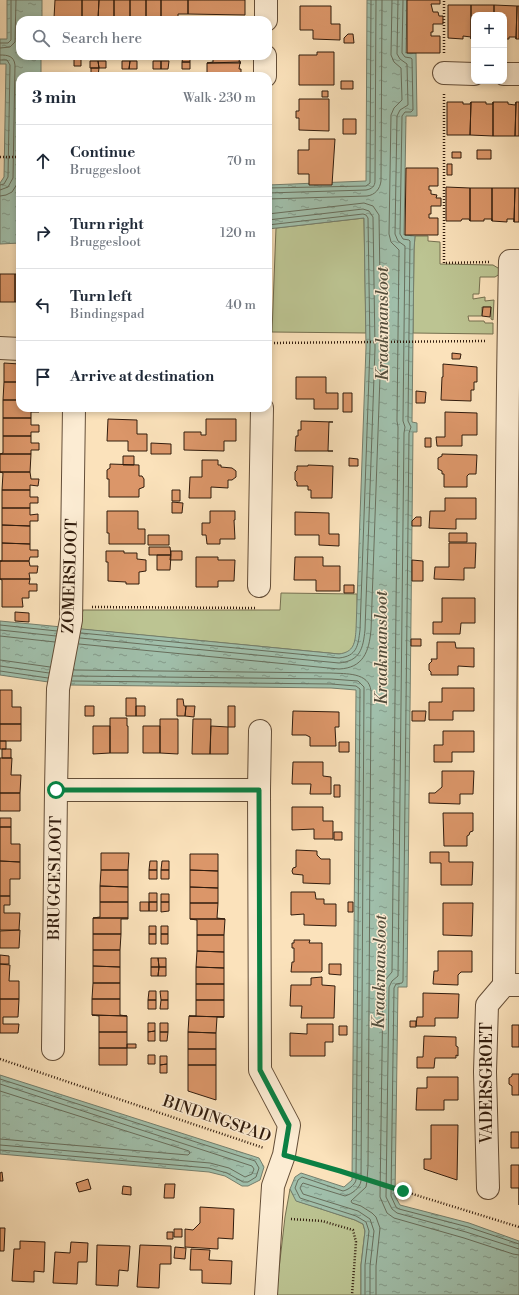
<!DOCTYPE html>
<meta charset="utf-8">
<style>
body{margin:0;font-family:"Libre Bodoni",serif;background:#f6f6f7;color:#1f2937}
.controls{position:absolute;right:12px;top:12px;display:grid;overflow:hidden;border-radius:8px;box-shadow:0 2px 6px #0003}
.controls button{width:36px;height:36px;display:grid;place-items:center;padding:0;border:0;border-bottom:1px solid #e0e1e3;background:#fff;color:#1f2937;font:20px sans-serif}
.stop{position:absolute;width:12px;height:12px;margin:-9px;border:3px solid #0b8043;border-radius:50%;background:#fff}
.stop.end{background:#0b8043;border-color:#fff;box-shadow:0 1px 4px #0008}
.list{margin:0;padding:0;list-style:none}
h2{display:flex;justify-content:space-between;align-items:center;height:52px;margin:0;padding:0 16px;font-size:17px}
h2 small{font-size:13px;font-weight:400;color:#747a83}
.list li{display:grid;grid-template-columns:26px 1fr auto;gap:12px;align-items:center;box-sizing:border-box;height:72px;padding:0 16px;border-top:1px solid #e0e1e3}
.list b{display:block;font-size:15px;white-space:nowrap}
.list p{margin:0;font-size:13px;white-space:nowrap;color:#747a83}
.list em{font-size:13px;font-style:normal;color:#747a83}
.icon{flex:none;width:22px;height:22px;fill:none;stroke:currentColor;stroke-width:2;stroke-linecap:round;stroke-linejoin:round}
.map{position:relative;flex:none;width:519px;height:1295px;overflow:hidden}
.search{position:absolute;background:#fff;box-shadow:0 2px 6px #0003;left:16px;top:16px;width:256px;height:44px;display:flex;align-items:center;gap:10px;box-sizing:border-box;padding:0 14px;border-radius:12px;color:#747a83;font-size:15px}
.panel{position:absolute;background:#fff;box-shadow:0 2px 6px #0003;left:16px;top:72px;width:256px;height:340px;border-radius:12px}
.map>svg:first-child{display:block}
.green{fill:#bcc492;stroke:#767050}
.water{fill:url(#water-ripples);stroke:#747e6c}
.lines{fill:none;stroke-linecap:round;stroke-linejoin:round}
.shore{stroke:#686e5c;stroke-width:1}
.building{fill:#db9669;stroke:#311c0d}
.minor-casing{stroke:#644e38;stroke-width:24}
.path{stroke:#311c0d;stroke-width:2.5;stroke-dasharray:1 2;stroke-linecap:butt}
.minor{stroke:#fcecd3;stroke-width:22}
.route{stroke:#0b8043;stroke-width:5}
.labels{text-anchor:middle;dominant-baseline:central;stroke-width:3;stroke-linejoin:round;paint-order:stroke}
.street-label{font-size:16px;fill:#311c0d;stroke:#fcecd3}
.water-label{font-size:17px;font-style:italic;fill:#524d3c;stroke:#fcecd3}
</style>
<div class="map">
<svg width="519" height="1295" viewBox="0 0 519 1295">
<defs>
<pattern id="water-ripples" width="26" height="14" patternUnits="userSpaceOnUse"><rect width="26" height="14" fill="#a0bfab"/><path d="M2 4q2-2 4 0t4 0M15 11q2-2 4 0t4 0" fill="none" stroke="#839a8a"/></pattern>
</defs>
<rect width="100%" height="100%" fill="#fbe2bb"/>
<filter id="stains"><feTurbulence type="fractalNoise" baseFrequency=".005" numOctaves="4"/><feColorMatrix values="0 0 0 0 .2 0 0 0 0 .09 0 0 0 0 .02 0 0 0 .5 -.17"/></filter>
<radialGradient id="worn" r=".72"><stop offset=".6" stop-color="#630" stop-opacity="0"/><stop offset="1" stop-color="#630" stop-opacity=".3"/></radialGradient>
<!-- green -->
<path class="green" d="M364,218l2,115 -94,-1 4,-104z
M415,236h13v5l12,1v22l53,1 5,3 5,4 -8,5h-15l-1,17h-6v5l12,-2v4l9,-1 -1,20 -2,-1v-12h-9v9h-14l1,5h15l1,2h8v11l-80,-1 1,-84z
M281,593l76,1c0,14 3,45 -6,56 -4,4 -7,4 -12,4l-260,-25 4,-19h197z
M290,1189l7,12 58,19 8,4 2,7 -4,34v30h-85l9,-78z"/>
<!-- water -->
<path class="water" d="M7,0h35v20h-22v36h21v20h-21v167l-20,1v-61l4,-6 2,-113h-6v-25h7z
M367,0h40l-1,53h10l1,63h-11l-2,119 11,1 -1,13 -2,173 5,1v9h-4l-6,555h-9l-3,209 5,9 69,18 50,18v54h-158v-30l4,-34 -2,-7 -8,-4 -59,-19 -6,-12 5,-12 6,-4 43,14 8,-7 4,-490 -25,-2 -262,-3 -69,-10v-54l339,33c15,-2 16,-11 17,-24l10,-283 -2,-129 -96,11v-44l98,-4z
M0,1075l259,83 5,9 -4,13 -12,6h-6l-17,-10 -16,-4 -209,-18z"/>
<g class="lines">
<!-- shore -->
<path class="shore" d="M392,0l-1,55 3,7 7,6 1,32 -8,8 -3,7 -2,119 2,8 8,8 -2,171 1,6 -6,545 -7,8 -2,7 -3,210 7,16 7,5 70,20 49,16 6,1
M398,0l-1,54 3,5 7,5 1,41 -8,5 -3,6 -2,118 3,7 7,5 -2,175 2,6 -1,6 -6,543 -6,5 -3,6 -3,210 6,12 5,4 69,19 53,17
M403,0l-1,53 3,4 6,1 1,1 1,51 -2,2h-6l-3,4 -2,118 3,5 6,1 1,1 -2,180 3,6 -2,6 -6,548 -1,2 -6,1 -2,4 -3,208 5,11 3,2 69,18 51,17
M0,43h8l3,-3v-40
M0,48l10,-1 5,-5 1,-42
M0,55c8,0 14,1 15,10l-2,113 -5,9 -8,3
M0,60h7l3,5 -2,112 -4,7 -4,1
M268,188l98,-2 4,-3 1,-183
M268,193l98,-3c6,-1 9,-4 9,-9l1,-181
M0,196l6,-1 6,-3 7,-11 1,-65
M268,199l99,-3c8,-1 13,-7 14,-15l1,-181
M0,625l57,6
M0,630l56,6
M81,633l258,25c18,-2 19,-12 21,-28l10,-283 -2,-129 -2,-3 -3,-1 -95,11
M0,636l55,6
M80,638l259,25c21,-2 24,-14 26,-33l10,-282 -2,-131 -4,-6 -6,-2 -95,11
M79,644l260,25c24,-1 30,-17 32,-39l10,-282 -2,-133 -6,-9 -9,-3 -96,11
M0,660l50,7
M0,666l49,7
M74,670l257,3c15,1 38,-1 40,18l-3,475 -1,15 -1,6 -15,14 1,2 9,3 11,7 4,4 4,11 -4,38v29
M0,671l48,7
M73,676l258,3 27,2 6,6 -3,494c-1,7 -9,13 -16,15l-42,-13 -1,1 -2,4 3,6 55,17 12,8 4,12 -4,35v29
M72,681l259,3 25,2 4,3 -4,491c-1,5 -8,10 -13,11l-41,-14 -4,3 -3,8 5,10 56,18 10,6 3,9 -4,34v30
M0,1079l255,82 4,7 -3,9 -8,5h-5l-16,-9 -18,-5 -209,-18
M0,1084l252,82 2,3 -2,5 -7,3 -16,-9 -19,-5 -210,-18
M0,1091l189,60 1,2 -2,2 -188,-16"/>
</g>
<!-- building -->
<path class="building" d="M55,0h27v19l-28,-1z
M82,0h17l-1,19h-16z
M99,0h15v19h-16z
M114,0h16v19h-16z
M130,0h16v19h-16z
M146,0h15v20l-15,-1z
M161,0h27v14h-10v6h-17z
M188,0h57v15l-57,-1z
M407,0h33v4h-9l2,8h5l1,4h4v8h-10v8h-2v4h9v17h-33z
M448,5h23v34v-2l-8,-1v3l-15,-1z
M471,5h23v10h-20v24h-3z
M494,5l23,1 -1,33v-2h-7v2h-5v-24h-10z
M300,6h31v18h9v16l-27,-1v-9h-13z
M517,6h2v33h-3z
M348,34h5l1,9h-10v-5z
M317,52h17v33h-35v-30h18z
M72,56h9v2h-9z
M183,56h7v6h-8z
M213,56h28h-1l-1,6h2l-34,1 6,-1z
M74,58h7v8h-7z
M90,61h8l1,7h-9z
M98,61h8v7h-7z
M122,61h8l-1,8h-7z
M130,61h7v8h-8z
M153,61h8v8h-8z
M161,61h8l-1,8h-7z
M182,62h8v7h-8z
M207,63h34h-1l-1,6h2v7h-34z
M91,68h8l-1,8h-7z
M341,81h12v8h-12z
M322,91h6v6h-6z
M299,99h30v32l-30,-1v-12h-3v-7h3z
M447,102h16v2h7l1,-2 -1,33h-23z
M471,102h15v2h7v-2v34l-23,-1z
M493,102h15v2l7,1 1,-3 -1,34h-22z
M516,102h3v34h-4z
M343,119h13v15h-13z
M309,139h26l-3,46h-23v-11h-11v-24h11z
M477,150h14v9h-14z
M452,152h9v6h-9z
M447,164h5v11h-5z
M406,168h32v18h-9v4h2v4l6,1 -1,3h5v8h-10v8h-2v4h9v17h-33z
M446,187l24,1v33l-1,-2h-7l-1,2h-15z
M470,188h22v33v-2h-8v2h-14z
M492,188h23l-1,34v-3h-7v3l-15,-1z
M515,188h4v34h-5z
M0,274h15v28h-15z
M15,274h5v28h-5z
M483,307h8l-1,10 -8,-1z
M452,353l9,1 -1,5h-8z
M4,363l16,1v18h-16z
M443,364l34,3v15h-3v8h-3v11l-30,-1 1,-23h1z
M296,377h30v16h12v16h-24v-10h-18z
M4,382h16v18h-17z
M416,391l10,1 -1,11h-9z
M343,393h9v19h-9z
M3,400h17v8h19v4h-8v6h-28z
M445,412l32,1v22h-15v11h-25l-1,-9h9z
M3,418h28v7h8v7h-8v4h-28z
M108,419l29,1v14h10v17h-19v-10h-21z
M206,419h30v22h-12v10l-40,-1v-18h17v3h5z
M301,421l32,1h-4l-1,29h5h-38l1,-15h2v-6h3z
M3,436h28v7h8v7h-8v4h-31l3,-1z
M425,438h6v9h-6z
M151,443l20,1v10h-20z
M0,454h31l-1,18h-30z
M442,454l35,1 -1,19h-7l-2,2v11h-23v-13h-2v-3l-4,-2v-11l4,-2z
M123,456h11v9h-11z
M349,458l9,1v7h-9z
M202,460h16v5h3v2l11,1 4,3v6l-4,3h-4v8l-17,-1v11h-22l1,-21h12z
M110,464l29,1v11h3l2,3v8l-5,2v8h-30v-18h-2v-9l3,-2z
M308,465l25,1 -1,32h-21v-8h-3v-4h-11v-4l-2,-2v-8l2,-2v-4h11z
M0,472h30l1,7h8l-1,7 -8,-1v5h-28l1,-17z
M2,490h28v7h8v6h-8v5h-28z
M172,490h8v11h-8z
M445,498h31v21h-20v10l-27,-1 1,-17h15z
M172,502l11,1 -1,10h-10z
M2,508h28v7l8,-1v7h-8v5l-28,-1z
M107,511h31v18h7v15h-36v-11h-2z
M210,511h25v9h-1l1,19h-15v5h-13l-1,-9h-4v-12h8z
M295,512l34,1v21h10v12l-20,-1v-10h-24z
M416,517h5v9h-9v-5z
M2,525l28,1v18l-28,-1z
M449,533h18v9h-18z
M148,535h21v10h-21z
M2,543l28,1v6h8v7h-8l-1,4h-29h2z
M449,543h27l-1,25h-11v12l-30,-1 1,-12h14z
M149,547h21l1,8h-22z
M106,551h18v2h13v6l9,1v11l-7,1v12h-13v-2l-18,-1v-19h-2z
M171,551h11v9h-12z
M157,555h14l-1,15h-13z
M196,557h22v3h17l-1,21h-16v6h-22z
M295,557h28v9h17v25h-24v-11h-22z
M412,560l11,1v20h-11z
M0,561h29l1,5h8l-1,7h-8l1,6h-30z
M0,579h30l-1,5h8v7h-8v7h-7l1,9h-21v-27z
M344,585h10v8h-10z
M442,598h33v25h-14l-1,11h-27v-12h9z
M15,612l14,1v9l-14,-1z
M411,639h10v7h-10z
M437,642h18l1,6h18v19l-16,-1v9h-27v-3l-2,-2v-6l3,-3 -1,-2h6z
M442,688h32v23h-21v9h-24v-18h13z
M0,690h12v17h9v17h-21z
M126,698h10v18h-10z
M177,699h6l1,7h2l-1,10h-8z
M85,706h9v10h-9z
M136,706h9v10h-9z
M186,706h9l-1,11 -9,-1z
M228,706h7v21h-7z
M293,711l46,1v15h-4l1,19h-26v-9l-4,-2h-14z
M412,711h14l-1,10h-13z
M110,718h17v8h1v27h-18z
M160,719h18v35l-18,-1z
M193,719h18l-1,35h-18z
M0,724h21v17h-21z
M93,726h17v27l-17,1z
M143,726h17v27h-17z
M211,726l17,1v27h-18z
M443,731h31v21h-22v10h-18v-17h9z
M0,741h6v8h-6z
M339,742h10v10h-10z
M2,749h9v9h-9z
M0,758h12l-1,17h10l-1,18h-20z
M293,762h30v14l8,1v17h-21l1,-10h-19z
M442,771h32l-1,23h-13v10l-31,-1v-10h6l7,-6z
M334,785h6v12h-6z
M0,793h20v18h-20z
M292,807h31v14h10v18h-19v-10l-22,1z
M443,813h30v18l-3,1 -1,3 -2,1v10h-23z
M0,818h11v9h-11z
M0,827h11v17h9v18l-20,-1z
M334,832h8v8h-8z
M296,850l21,1v4l4,4h9v25l-27,-1v-8l-10,-1 -1,-3 1,-3 3,-1z
M430,852h19v10h24l-1,23h-31v-22h-11z
M101,853h28l-1,17h-27z
M190,854h28v17l-28,-1z
M0,861l20,1v17h-10v17h-10z
M150,861h7v9h-8z
M162,861h7v9h-8z
M101,870h27v17l-28,-1z
M149,870h8v9h-8z
M161,870h8v9h-8z
M190,870l28,1v17l-28,-1z
M100,886l28,1v15h-28z
M190,887l28,1v15h-28z
M291,892h24l1,7h8v5h12v22l-32,-1v-11l-13,1z
M149,893h8v9h-8z
M161,894h8v8h-8z
M0,896h10v9h-6v8h16l-1,17h-19z
M100,902h28v16h-35l7,-1z
M140,902h9v9h-9z
M149,902h8v9h-8z
M161,902h8v9l-8,1z
M348,902h5v10h-5z
M190,903h28l-1,15 8,1h-35z
M443,903h30l-1,33 -29,-1z
M93,918h35v1h-7v15h-28z
M190,919h35l-1,16h-27v-15z
M149,926h7v8h-7z
M161,926h7v8h-7z
M20,930l-1,18h-19v-17z
M93,934h28l-1,16h-27z
M149,934h7v10h-7z
M161,934h7v10h-7z
M197,935h27v17l-27,-1z
M294,940h16l-1,3h13v28l-1,1h-30l1,-10h2v-14h-2v-5h2z
M93,950h27v17l-27,-1z
M197,951l27,1v16l-28,-1z
M438,951h34v21h-11l-3,3v10l-25,-1 1,-13h4z
M0,955l9,1v8h-9z
M151,958h7l1,9h-8z
M158,958h8v9h-7z
M0,964l10,1 -1,16h10v18h-19z
M329,964h12v11l-12,-1z
M93,966l27,1v16h-27z
M151,967h8l-1,9h-7z
M159,967h7v9h-8z
M196,967l28,1v16h-28z
M322,977v8l13,1 -1,32h-33l1,-12h-12l1,-21h20v-7z
M93,983h27v16h-28z
M196,984h28v16h-28z
M149,991h7v9h-8z
M160,991h8v9h-7z
M423,993l36,1 -1,24h-23v8h-19l1,-9h6z
M0,999h19l-1,18h-15v7h16l-1,9h-18z
M92,999h28v16l7,1 -35,-1z
M148,1000h8v9h-8z
M161,1000h7v9h-8z
M196,1000h28v17l-35,-1h7z
M92,1015l35,1v16h-28v-16z
M189,1016l35,1h-7l-1,16 -28,-1z
M410,1021h6v6h-6z
M148,1023h7v8l-7,1z
M160,1023h8v9h-8z
M307,1024h26v18h-8v14h-35v-23l17,1z
M512,1025h7v22h-7z
M339,1026h8v9h-8z
M155,1031v10h-7v-9z
M99,1032h28v16h-28z
M160,1032h8l-1,9h-7z
M188,1032l28,1v16h-28z
M424,1036l32,1v9l2,1v9l-2,-1v3h-21l-1,10h-17v-11h6z
M127,1044h9v4h-9z
M99,1048h28v17h-28z
M188,1049h28v16h-28z
M148,1055h7v9h-7z
M160,1056h7v8l-7,1z
M167,1064v9h-7v-8z
M188,1065h28v35l-28,-9z
M512,1074h7v21h-7v-9l-3,-2v-6l3,-2z
M427,1077h31v23h-14v10h-28l1,-22h10z
M431,1125h27l-1,55 -33,-11v-10h7z
M511,1132h8v16h-8z
M511,1165h8v40v-17h-8z
M2,1172l1,9h-3v-8z
M88,1179l3,10 -12,3 -3,-9z
M165,1184h10l-1,14h-10z
M123,1186l8,1v8l-9,-1z
M200,1207l34,2 -1,30 -15,-1v11l-33,-2v-18l8,1 7,-7z
M0,1228h5l-1,23h-4z
M174,1229h8v8h-8z
M167,1232h6v7h-6z
M20,1241l25,1 -1,30 -10,-1v11l-22,-1 2,-32h6z
M71,1242l17,1 -1,19h-9l-1,22 -24,-1 2,-31 15,1z
M97,1245l33,1 -2,25 -9,-1 -1,16 -22,-1z
M140,1245l31,1v18h-11l-1,24 -22,-1z
M175,1247l11,1 -1,11 -11,-1z
M191,1249l19,1 -1,10 23,1 -1,23 -29,-1v-13h-12z"/>
<g class="lines">
<!-- minor casing -->
<g class="minor-casing">
<path id="minor" d="M266,20v-20
M444,73l30,1
M504,74h15
M265,76v-20
M519,261h-9c-5,241 -4,483 -6,724h15
M0,348l20,1
M259,586l3,-178
M260,731l-1,59 1,280 29,55 -5,30 -11,31 -7,109
M56,790l2,-101 13,-69 3,-212
M53,1049l3,-259h203
M488,1188l-3,-116 2,-67 17,-20"/>
</g>
<!-- path -->
<path class="path" d="M444,53v-53
M444,94v169l46,-1
M0,157h20
M268,343l219,-2
M92,607l165,1
M0,1059l264,89
M303,1160l216,67
M291,1219l31,2 31,9 3,12 -4,53"/>
<!-- minor -->
<use href="#minor" class="minor"/>
</g>
<g class="lines">
<!-- route -->
<path class="route" d="M56,790h203l1,280 29,55 -5,30 56,16 63,20"/>
</g>
<g class="labels">
<!-- street labels -->
<g class="street-label">
<text transform="translate(70 576) rotate(-88)">ZOMERSLOOT</text>
<text transform="translate(55 878) rotate(-89)">BRUGGESLOOT</text>
<text transform="translate(487 1083) rotate(-90)">VADERSGROET</text>
<text transform="translate(217 1119) rotate(19)">BINDINGSPAD</text>
</g>
<!-- water labels -->
<g class="water-label">
<text transform="translate(383 324) rotate(-90)">Kraakmansloot</text>
<text transform="translate(382 648) rotate(-90)">Kraakmansloot</text>
<text transform="translate(380 972) rotate(-89)">Kraakmansloot</text>
</g>
</g>
<rect width="100%" height="100%" filter="url(#stains)"/>
<rect width="100%" height="100%" fill="url(#worn)"/>
</svg>
<div class="controls">
<button>+</button>
<button>−</button>
</div>
<div class="stop" style="left:56px;top:790px"></div>
<div class="stop end" style="left:403px;top:1191px"></div>
<div class="search"><svg class="icon" aria-label="search" viewBox="0 0 24 24"><circle cx="10" cy="10" r="6"/><path d="M15 15l6 6"/></svg>Search here</div>
<section class="panel">
<h2>3 min<small>Walk · 230 m</small></h2>
<ul class="list">
<li><svg class="icon" aria-label="ahead" viewBox="0 0 24 24"><path d="M12 20V5M6 11l6-6 6 6"/></svg><div><b>Continue</b><p>Bruggesloot</p></div><em>70 m</em></li>
<li><svg class="icon" aria-label="right" viewBox="0 0 24 24"><path d="M7 20v-9h11M14 6l5 5-5 5"/></svg><div><b>Turn right</b><p>Bruggesloot</p></div><em>120 m</em></li>
<li><svg class="icon" aria-label="left" viewBox="0 0 24 24"><path d="M17 20v-9H6M10 6l-5 5 5 5"/></svg><div><b>Turn left</b><p>Bindingspad</p></div><em>40 m</em></li>
<li><svg class="icon" aria-label="arrive" viewBox="0 0 24 24"><path d="M6 21V4h12l-3 4 3 4H6"/></svg><div><b>Arrive at destination</b></div></li>
</ul>
</section>
</div>
